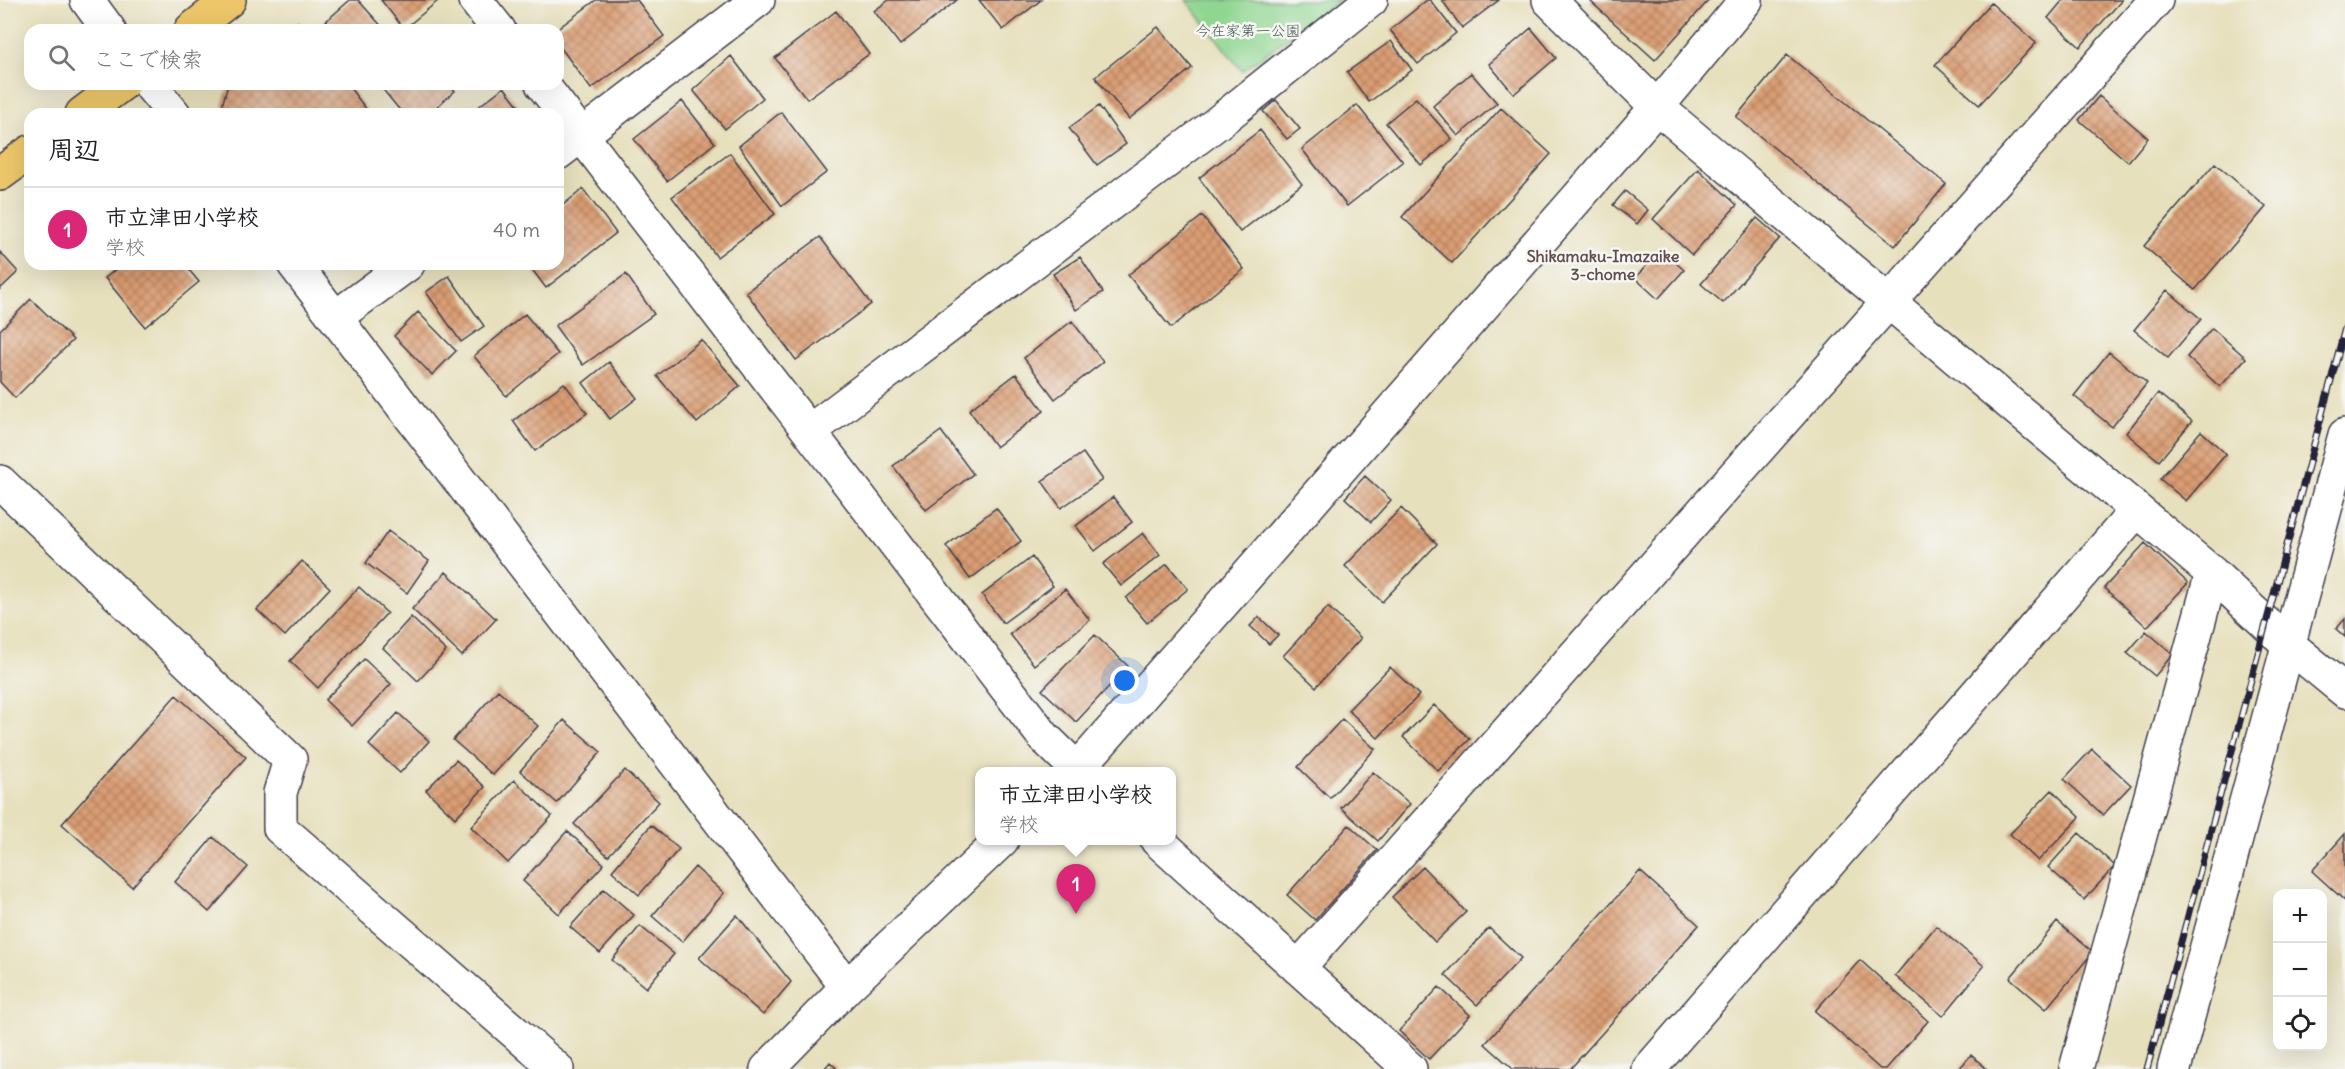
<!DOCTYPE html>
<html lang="ja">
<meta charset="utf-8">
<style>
body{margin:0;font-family:Delius,"Klee One",sans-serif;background:#f6f6f6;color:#202124}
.controls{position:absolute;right:18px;bottom:18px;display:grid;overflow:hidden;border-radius:12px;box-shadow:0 6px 24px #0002}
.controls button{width:54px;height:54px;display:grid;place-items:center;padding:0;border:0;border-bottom:2px solid #e0e0e0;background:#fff;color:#202124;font:30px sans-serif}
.you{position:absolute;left:1125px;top:681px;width:21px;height:21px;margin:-15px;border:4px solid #fff;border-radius:50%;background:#1a73e8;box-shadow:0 0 0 9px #1a73e833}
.badge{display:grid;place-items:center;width:39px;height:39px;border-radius:50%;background:#db2777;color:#fff;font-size:20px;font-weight:700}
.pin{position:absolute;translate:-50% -50px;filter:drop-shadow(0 2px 3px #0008)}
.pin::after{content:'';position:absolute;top:32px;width:21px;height:18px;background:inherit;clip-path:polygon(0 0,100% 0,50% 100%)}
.popup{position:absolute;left:975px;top:767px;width:201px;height:78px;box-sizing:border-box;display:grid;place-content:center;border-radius:12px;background:#fff;filter:drop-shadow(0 2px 4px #0005);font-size:20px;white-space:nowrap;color:#757577}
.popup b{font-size:22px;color:#202124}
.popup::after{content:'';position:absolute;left:50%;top:100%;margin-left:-12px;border:12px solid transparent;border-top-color:#fff}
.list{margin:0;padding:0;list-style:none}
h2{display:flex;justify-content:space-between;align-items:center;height:78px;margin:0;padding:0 24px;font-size:26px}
h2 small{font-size:20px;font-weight:400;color:#757577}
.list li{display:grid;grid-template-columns:39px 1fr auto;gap:18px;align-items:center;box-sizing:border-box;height:84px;padding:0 24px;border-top:2px solid #e0e0e0}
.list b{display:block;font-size:22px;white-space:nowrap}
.list p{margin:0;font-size:20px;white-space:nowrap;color:#757577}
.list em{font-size:20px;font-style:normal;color:#757577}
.icon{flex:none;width:33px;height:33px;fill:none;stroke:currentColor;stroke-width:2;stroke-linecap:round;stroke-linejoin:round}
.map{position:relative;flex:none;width:2345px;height:1069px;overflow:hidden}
.search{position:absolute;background:#fff;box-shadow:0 6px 24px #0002;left:24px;top:24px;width:540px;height:66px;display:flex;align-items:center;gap:15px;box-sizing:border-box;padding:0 21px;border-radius:18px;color:#757577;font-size:22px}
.panel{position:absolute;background:#fff;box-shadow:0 6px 24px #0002;left:24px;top:108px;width:540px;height:162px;border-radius:18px}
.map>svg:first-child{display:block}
.green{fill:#8fd691;stroke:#587c66;stroke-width:1.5}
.building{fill:url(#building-cross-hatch)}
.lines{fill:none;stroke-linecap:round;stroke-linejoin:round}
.minor-casing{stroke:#403e4e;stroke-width:36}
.major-casing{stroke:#403e4e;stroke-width:36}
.minor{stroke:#fff;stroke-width:33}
.major{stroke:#ecc669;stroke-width:33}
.rail-casing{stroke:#22223b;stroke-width:7}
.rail{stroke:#f6f6f2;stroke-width:4.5;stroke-dasharray:14;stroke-linecap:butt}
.labels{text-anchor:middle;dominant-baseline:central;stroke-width:5;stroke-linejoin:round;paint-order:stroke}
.park-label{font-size:15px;fill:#435855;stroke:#f6f6f2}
.neighbourhood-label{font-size:16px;font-weight:bold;fill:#634d4f;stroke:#f6f6f2}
</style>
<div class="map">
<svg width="2345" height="1069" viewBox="0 0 2345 1069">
<defs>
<pattern id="building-cross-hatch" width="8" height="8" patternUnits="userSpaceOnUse" patternTransform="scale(1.5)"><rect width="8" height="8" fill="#db9e73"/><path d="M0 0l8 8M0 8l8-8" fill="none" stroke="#b18060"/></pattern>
</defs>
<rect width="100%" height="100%" fill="#f6f6f2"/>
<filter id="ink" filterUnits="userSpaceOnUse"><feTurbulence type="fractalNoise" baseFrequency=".0167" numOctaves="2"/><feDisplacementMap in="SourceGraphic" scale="12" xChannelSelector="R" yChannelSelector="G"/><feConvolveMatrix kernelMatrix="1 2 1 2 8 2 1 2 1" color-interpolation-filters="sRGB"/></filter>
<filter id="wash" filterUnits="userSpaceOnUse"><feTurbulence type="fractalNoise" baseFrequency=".008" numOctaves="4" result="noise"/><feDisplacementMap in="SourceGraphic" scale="24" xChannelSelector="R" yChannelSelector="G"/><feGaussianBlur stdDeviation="1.35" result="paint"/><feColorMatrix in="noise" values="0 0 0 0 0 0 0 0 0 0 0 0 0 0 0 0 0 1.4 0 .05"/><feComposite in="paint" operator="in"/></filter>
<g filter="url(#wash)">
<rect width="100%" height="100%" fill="#e7e0bd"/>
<!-- green -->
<path class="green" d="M1186,0h154l-98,71z"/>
<g id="blocks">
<!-- building -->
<path class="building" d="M350,0h8l27,30h-69z
M381,0h58l-35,29z
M596,0h41l27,36 -73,53 -33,-45v-14h-2z
M889,0h68l-57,45 -26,-34z
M979,0h62l-38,30z
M1427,0h3l26,33 -38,31 -28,-34z
M1442,0h57l-37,28z
M1589,0h120l-54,60z
M2063,0h59l-42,47 -32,-29z
M1991,3l45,40 -57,62 -44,-40z
M836,11l33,43 -62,45 -32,-41z
M298,22l7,8h-17z
M1158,27l34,41 -63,51 -34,-42z
M1531,28l25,30 -42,36 -25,-30z
M1391,41l21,29 -43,32 -22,-30z
M1787,55l159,129 -51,62 -159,-129z
M731,56l32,42 -38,31 -32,-39z
M1471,73l26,30 -39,33 -25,-30z
M228,84h119l23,30h-141l-7,-8z
M383,84h66l6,7 -27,23h-25l-23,-28z
M504,87l21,27h-56z
M2099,96l49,42 -20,24 -49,-42z
M1416,98l36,41 -31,26 -35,-42z
M1276,100l24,29 -13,10 -24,-28z
M682,101l33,42 -48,38 -33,-42z
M1357,105l46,57 -56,44 -45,-57z
M1099,106l27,38 -29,21 -28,-37z
M1501,108l50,46 -99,109 -50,-46z
M781,112l46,60 -45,34 -43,-60z
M1260,130l42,54 -62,48 -41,-54z
M730,153l45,61 -58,43 -45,-60z
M2215,163l51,44 -71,83 -51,-44z
M1698,169l39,36 -45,50 -39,-36z
M583,189l33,44 -70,55 -18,-24h30v-55z
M1625,191l23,19 -11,14 -24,-19z
M1202,216l42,53 -73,59 -43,-53z
M1757,218l23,20 -57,65 -22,-19z
M820,237l51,67 -75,56 -50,-68z
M1661,250l23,20 -26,29 -23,-21z
M0,252l18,20 -18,17z
M1080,257l23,35 -27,18 -23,-36z
M122,264h62l15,18 -54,45 -40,-49z
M626,274l28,40 -71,51 -28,-39z
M449,276l35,50 -23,16 -35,-50z
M2167,290l34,29 -33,39 -34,-28z
M31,299l42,41 -58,58 -15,-16v-52z
M418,312l38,39 -24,24 -38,-39z
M525,314l33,40 -52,42 -32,-40z
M1072,321l31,41 -48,37 -31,-41z
M2212,328l34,30 -26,29 -33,-30z
M701,340l39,46 -43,37 -40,-47z
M2109,352l38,31 -35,44 -38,-31z
M609,362l28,36 -27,21 -27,-36z
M1016,374l28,37 -48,36 -27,-37z
M564,383l23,30 -52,38 -22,-30z
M2158,393l34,28 -33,40 -33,-28z
M941,431l32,43 -47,36 -33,-44z
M2201,431l25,23 -40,47 -26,-22z
M1083,453l19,27 -41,28 -19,-27z
M1365,476l26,24 -20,22 -26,-24z
M1113,497l19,25 -37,29 -19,-25z
M996,508l25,33 -51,38 -24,-33z
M1401,508l36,36 -55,58 -37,-36z
M388,531l41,30 -22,32 -41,-30z
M1143,533l17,22 -39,31 -18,-22z
M2145,543l43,40 -41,44 -43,-39z
M1032,557l21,29 -50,37 -21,-28z
M302,561l28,27 -45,48 -28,-26z
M1167,564l21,25 -41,34 -21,-25z
M446,572l50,47 -34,37 -50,-47z
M359,587l28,26 -69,75 -28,-27z
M1065,589l25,31 -56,45 -24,-31z
M1328,607l33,31 -45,49 -33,-31z
M411,617l35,34 -28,30 -35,-33z
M1259,617l19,18 -9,9 -19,-18z
M2345,619v18l-9,-8z
M2146,631l27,23 -18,22 -28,-23z
M1095,635l33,31 -52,56 -34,-32z
M364,659l27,25 -39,42 -27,-26z
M1390,667l29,28 -41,43 -30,-28z
M498,690l40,36 -45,49 -40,-35z
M176,695l70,62 -114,130 -70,-63z
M1434,705l36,34 -32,32 -35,-34z
M398,713l31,28 -29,32 -31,-28z
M1342,719l33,30 -45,49 -32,-31z
M564,720l37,32 -44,51 -37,-32z
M2092,749l39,36 -28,30 -39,-36z
M456,760l29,27 -30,31 -29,-28z
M625,770l34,32 -51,54 -34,-32z
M1373,772l37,32 -32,37 -37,-33z
M514,780l38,36 -44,47 -37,-36z
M2052,790l28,27 -42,44 -28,-27z
M651,825l28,24 -40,46 -27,-24z
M1349,825l28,25 -62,70 -28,-25z
M567,831l37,33 -45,50 -36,-33z
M2079,833l36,33 -31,34 -36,-33z
M2345,834v67l-33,-30z
M213,837l35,30 -39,45 -34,-30z
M695,867l29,26 -42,49 -30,-26z
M1423,867l43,45 -31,30 -43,-45z
M1640,871l59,54 -129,144h-57l-28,-25z
M604,889l30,26 -34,38 -30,-26z
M737,915l54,67 -28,33 -64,-57z
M2057,922l36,30 -47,57 -36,-31z
M640,926l34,28 -28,34 -34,-28z
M1936,926l48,40 -41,50 -48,-40z
M1489,928l32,30 -44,47 -32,-30z
M1860,960l68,61 -42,48h-6l-65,-58z
M1439,987l31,28 -41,44 -30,-28z
M1971,1055l16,14h-28z
M830,1062l7,7h-13z"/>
</g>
</g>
<g filter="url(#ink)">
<use href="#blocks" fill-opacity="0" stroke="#403e4e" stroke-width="1.5"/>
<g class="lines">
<!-- minor casing -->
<g class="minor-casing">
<path id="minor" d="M87,0l22,30
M475,0l24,30
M1549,0l108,107 555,466 77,72 56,46
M149,84l25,30
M542,84l502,653 36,35
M558,153l200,-153
M294,264l553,723
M336,317l72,-53
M810,431l406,-307 155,-124
M0,482l290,278 -10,33v35l277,241
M1075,772l582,-665 89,-107
M1157,840l253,229
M1298,968l858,-968
M767,1069l80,-82 155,-147
M1649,1069l488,-559
M2076,1069l136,-496
M2174,1069l171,-634"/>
</g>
<!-- major casing -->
<g class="major-casing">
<path id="major" d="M191,30l38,-30
M82,114l40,-30
M0,174l30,-22"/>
</g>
<!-- minor -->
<use href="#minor" class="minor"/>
<!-- major -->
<use href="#major" class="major"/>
<!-- rail casing -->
<g class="rail-casing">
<path id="rail" d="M2147,1069l198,-741"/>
</g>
<!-- rail -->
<use href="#rail" class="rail"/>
</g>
</g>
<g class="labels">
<!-- park labels -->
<g class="park-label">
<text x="1248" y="30">今在家第一公園</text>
</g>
<!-- neighbourhood labels -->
<g class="neighbourhood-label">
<text x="1603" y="256">Shikamaku-Imazaike<tspan x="1603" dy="18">3-chome</tspan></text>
</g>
</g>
</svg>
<div class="controls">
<button>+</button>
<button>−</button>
<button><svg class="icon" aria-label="locate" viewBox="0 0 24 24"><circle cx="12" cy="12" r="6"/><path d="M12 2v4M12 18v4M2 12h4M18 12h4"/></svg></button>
</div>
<div class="you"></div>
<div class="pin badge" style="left:1076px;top:914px">1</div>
<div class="popup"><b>市立津田小学校</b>学校</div>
<div class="search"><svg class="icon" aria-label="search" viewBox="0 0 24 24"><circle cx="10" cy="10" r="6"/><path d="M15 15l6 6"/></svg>ここで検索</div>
<section class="panel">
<h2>周辺<small></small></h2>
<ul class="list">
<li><span class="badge">1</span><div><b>市立津田小学校</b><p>学校</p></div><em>40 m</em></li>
</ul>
</section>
</div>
